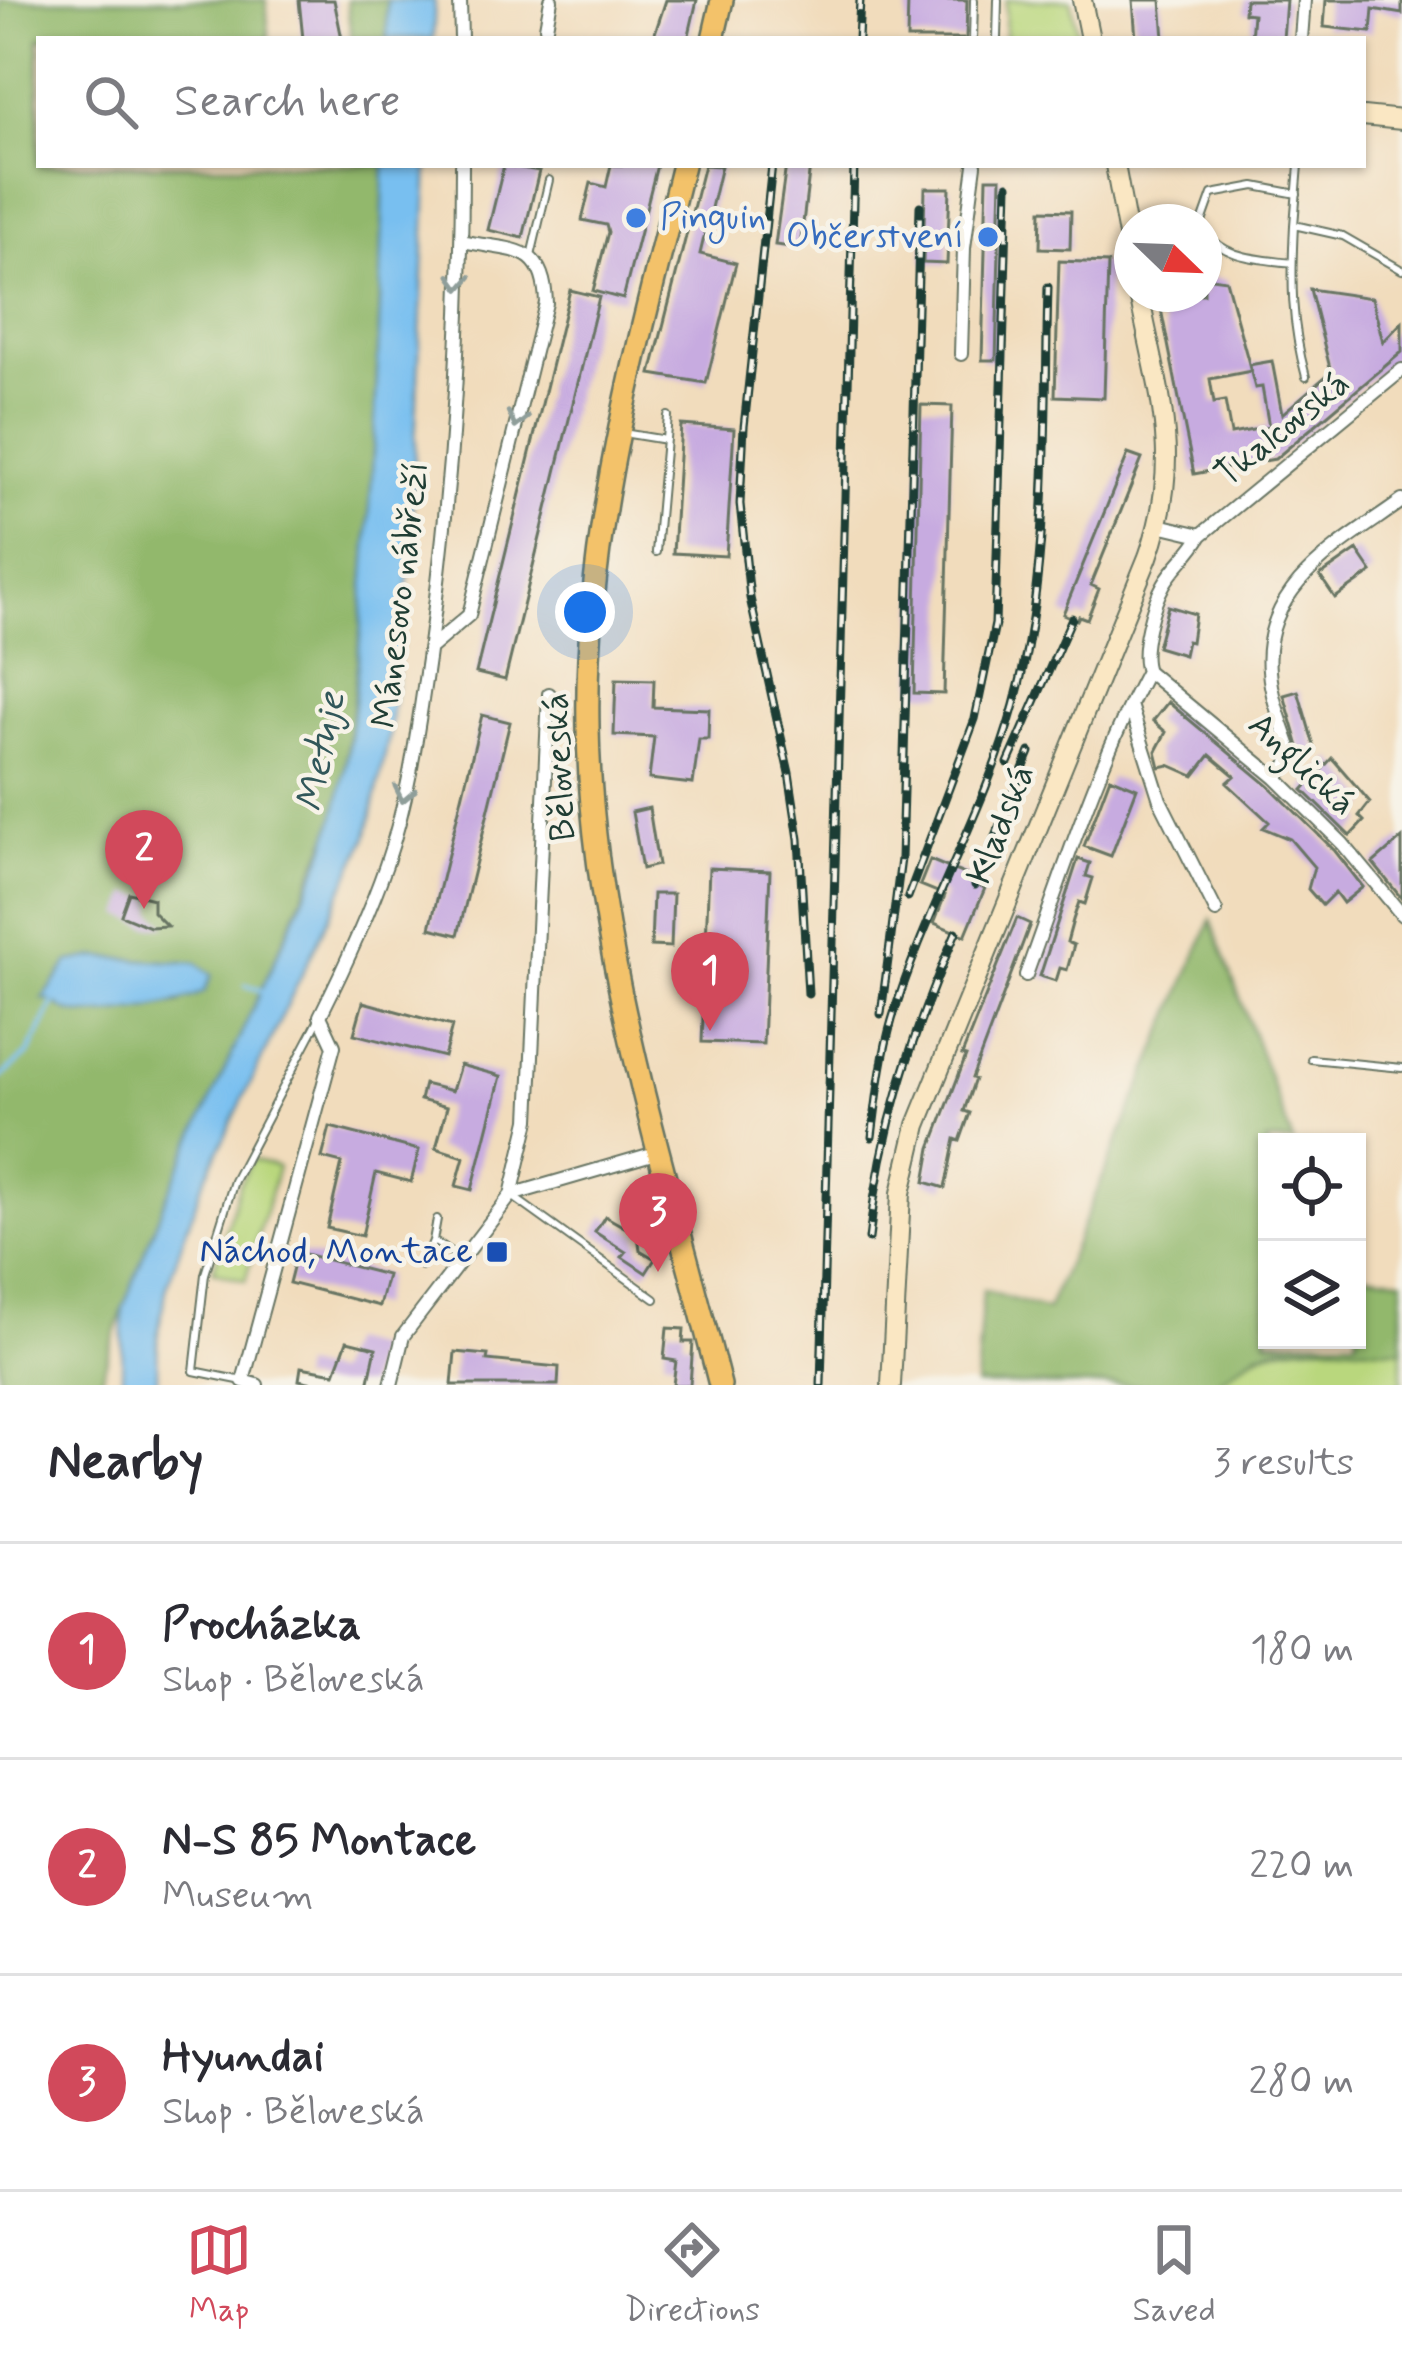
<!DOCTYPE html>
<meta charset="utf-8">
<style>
body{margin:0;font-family:Mynerve,sans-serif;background:#f7f7f7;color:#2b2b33}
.controls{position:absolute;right:36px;bottom:36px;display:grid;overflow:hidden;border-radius:0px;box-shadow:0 3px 9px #0004}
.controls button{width:108px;height:108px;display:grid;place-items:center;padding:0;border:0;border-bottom:3px solid #e1e1e2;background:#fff;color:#2b2b33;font:60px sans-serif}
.compass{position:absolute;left:1114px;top:204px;width:108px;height:108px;border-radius:50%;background:#fff;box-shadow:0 3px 9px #0004;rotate:113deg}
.you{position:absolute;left:585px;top:612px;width:42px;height:42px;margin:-30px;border:9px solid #fff;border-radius:50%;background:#1a73e8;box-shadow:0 0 0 18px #1a73e833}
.badge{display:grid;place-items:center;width:78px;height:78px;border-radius:50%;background:#d1495b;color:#fff;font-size:39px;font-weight:700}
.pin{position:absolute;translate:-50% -99px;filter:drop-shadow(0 3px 6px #0008)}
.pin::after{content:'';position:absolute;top:63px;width:42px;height:36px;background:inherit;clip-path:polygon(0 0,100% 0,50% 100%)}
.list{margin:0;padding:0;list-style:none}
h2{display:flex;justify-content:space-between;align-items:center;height:156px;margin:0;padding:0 48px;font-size:51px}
h2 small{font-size:39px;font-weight:400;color:#7c7c81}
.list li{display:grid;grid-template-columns:78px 1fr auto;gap:36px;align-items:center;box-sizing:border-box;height:216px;padding:0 48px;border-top:3px solid #e1e1e2}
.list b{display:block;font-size:45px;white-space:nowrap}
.list p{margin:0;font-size:39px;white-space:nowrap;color:#7c7c81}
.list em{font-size:39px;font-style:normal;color:#7c7c81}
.icon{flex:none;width:66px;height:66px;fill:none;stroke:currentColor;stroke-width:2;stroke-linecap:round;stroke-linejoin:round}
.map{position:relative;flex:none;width:1402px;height:1385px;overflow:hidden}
.search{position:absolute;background:#fff;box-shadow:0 3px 9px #0004;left:36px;right:36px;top:36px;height:132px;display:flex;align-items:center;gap:30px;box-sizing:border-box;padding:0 42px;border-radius:0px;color:#7c7c81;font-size:45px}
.sheet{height:804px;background:#fff}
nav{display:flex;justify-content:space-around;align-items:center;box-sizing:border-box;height:168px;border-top:3px solid #e1e1e2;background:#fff;font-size:33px;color:#7c7c81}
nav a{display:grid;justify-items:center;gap:6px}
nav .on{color:#d1495b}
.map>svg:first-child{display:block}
.green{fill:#b9d77d;stroke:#6c8a58;stroke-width:3}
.forest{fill:#92b86c;stroke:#587a50;stroke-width:3;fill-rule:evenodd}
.water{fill:#78bff0;stroke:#4c7e92;stroke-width:3}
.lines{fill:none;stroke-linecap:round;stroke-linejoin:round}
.stream{stroke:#78bff0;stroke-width:4.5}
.building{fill:#c7abe0}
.lane-casing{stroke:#687564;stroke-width:10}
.street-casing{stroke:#687564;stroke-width:16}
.secondary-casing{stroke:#687564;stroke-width:22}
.primary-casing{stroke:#687564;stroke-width:26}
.lane{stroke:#fff;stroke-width:6}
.street{stroke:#fff;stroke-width:12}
.secondary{stroke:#fae7c3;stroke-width:18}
.primary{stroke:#f3c26a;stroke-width:21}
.rail-casing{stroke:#1f3d34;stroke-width:9}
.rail{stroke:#f7f3e8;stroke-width:4.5;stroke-dasharray:14;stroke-linecap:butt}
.oneway{stroke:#8f9e9a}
.shop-dot{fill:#3f7fe0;stroke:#f7f3e8;stroke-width:4.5}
.transit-dot{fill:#1a4fb4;stroke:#f7f3e8;stroke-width:4.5}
.labels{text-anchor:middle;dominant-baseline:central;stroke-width:9;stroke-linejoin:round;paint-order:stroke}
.shop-label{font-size:36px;fill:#366cbe;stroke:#f7f3e8;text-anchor:start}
.street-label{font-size:36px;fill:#1f3d34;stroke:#f7f3e8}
.transit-label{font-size:36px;fill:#164399;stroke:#f7f3e8;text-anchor:end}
.water-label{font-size:39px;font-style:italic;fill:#31575a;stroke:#f7f3e8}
</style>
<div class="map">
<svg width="1402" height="1385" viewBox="0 0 1402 1385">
<rect width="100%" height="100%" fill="#f7f3e8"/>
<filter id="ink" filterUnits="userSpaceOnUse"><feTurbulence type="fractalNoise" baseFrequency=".00833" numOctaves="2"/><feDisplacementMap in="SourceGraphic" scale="24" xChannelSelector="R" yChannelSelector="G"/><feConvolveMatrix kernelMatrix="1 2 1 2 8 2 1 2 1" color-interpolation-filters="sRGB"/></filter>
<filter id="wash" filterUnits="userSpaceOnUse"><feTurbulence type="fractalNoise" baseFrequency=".004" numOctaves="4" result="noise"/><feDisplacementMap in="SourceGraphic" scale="48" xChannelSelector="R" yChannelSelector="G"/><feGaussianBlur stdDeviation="2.7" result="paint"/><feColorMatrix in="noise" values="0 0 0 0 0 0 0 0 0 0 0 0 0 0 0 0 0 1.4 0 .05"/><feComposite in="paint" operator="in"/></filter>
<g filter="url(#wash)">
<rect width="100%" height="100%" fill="#f1dcbc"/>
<!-- green -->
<path class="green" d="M1006,0h65l8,39h-74z
M252,1159l26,8 -33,114 -32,-10 26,-85z
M1322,1344l80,6v35h-190c44,-31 54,-39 110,-41z"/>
<!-- forest -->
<path class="forest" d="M0,0h266l3,39h-230v126h345c-5,216 -14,432 -45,647l-216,496 -24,77h-99zM96,957l100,6 -16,40 -114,7 -11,-10z
M347,0h40v39h-36z
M1211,920l82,222h-26v198h90v-67l45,6v71l-80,-6 -41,1 -23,7 -46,33h-236l7,-95 64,20z"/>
<!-- water -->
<path class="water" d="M387,0h48l-2,39h-46z
M384,165h44l-19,410 -20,161 -22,101 -166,350 -34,99 -9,45 -1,54h-35l1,-77 41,-106 157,-342c32,-87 35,-181 43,-272 11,-141 17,-282 20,-423z
M96,957l100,6 16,12 -8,17c-28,13 -106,29 -136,19 -10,-4 -13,-11 -25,-12l26,-37z"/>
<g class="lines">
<!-- stream -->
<path class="stream" d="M246,985l17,6
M0,1078l29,-25 26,-53h5"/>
</g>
<g id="blocks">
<!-- building -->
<path class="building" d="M299,0h35l8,39h-39z
M666,0h31l-9,39h-35z
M908,0h59l-1,39h-59z
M1133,0h28l3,39h-28z
M1245,0h41l-3,39h-32l2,-25 -9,-1z
M1326,0h76v14l-29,-5 -2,23 -47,-5z
M504,165l35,6 -16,67 -35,-8z
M611,165h46l-34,134 -30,-8 15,-59 -2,-7 -24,-5 9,-37 15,4z
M704,165l17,1 -21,88 36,9 -30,120 -55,-9z
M786,165h24l-10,83 -25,-3z
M987,178h14l-5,182h-14z
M925,188h25l-3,76 -24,-1z
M1041,210l30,1 -1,38 -30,-1z
M1059,261l49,2 -4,135 -49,-2z
M1204,277l22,3 25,91 -41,8 4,24 11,-2 6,33 38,-7 -7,-40 -7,1 -6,-23 23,-4 10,53 49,-42 -21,-83 62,9 11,44 19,-20v30l-127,107 -81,15 -36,-180h46z
M570,290l29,7 -94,383 -29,-7z
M921,405l31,1 -8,288 -30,-1z
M681,425l53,4 -8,127 -53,-3z
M1128,454l14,5 -51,126 8,4 -12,30 -8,-3 -2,4 -14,-6z
M1357,550l15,22 -37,26 -15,-22z
M1168,606l27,8 -4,28 -4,-1 -3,14 -27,-8z
M616,679l38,1 -1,27 56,2 -1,30h-9l-6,45 -44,-5 5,-42 -40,-2z
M1298,691l18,61 -14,5 -18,-62z
M1168,702l101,84 66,65 28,36 -20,16 -8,-11 -13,13 -14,-16 6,-22 -24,-28 -27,-11 6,-6 -42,-39 8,-7 -25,-21 -16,21 -25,-11 -9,2 -4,-16 10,-19 -13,-11z
M482,715l28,7 -52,213 -28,-7z
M1332,758l38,44 -11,14 5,5 -14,15 -47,-46z
M1110,777l27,11 -26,68 -27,-10z
M649,808l9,57 -16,4 -10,-57z
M1402,838v61l-29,-36z
M1078,859l12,4 -4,13 7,2 -8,26 -6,-2 -6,18 -6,22 7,3 -7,25 -7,-2 -4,13 -16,-5z
M930,860l41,17 -1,5 15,6 -20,48 -31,-13 11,-28 -25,-10z
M709,868l61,3 -7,173 -61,-2z
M129,893l24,6v13l14,14 -17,1 -29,-12z
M653,894h20l-2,53 -20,-1z
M1017,918l13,6 -58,154 3,1 -11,32 6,2 -10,28 -5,-2 -10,49 -20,-6 6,-34 35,-92 -4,-1z
M363,1002l89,24 -8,31 -90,-23z
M460,1065l41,11 -29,114 -16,-4 8,-29 -28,-9 11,-41 -27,-7 4,-16 28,7z
M330,1127l89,23 -8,32 -35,-9 -14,63 -35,-8 15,-65 -20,-5z
M605,1216l33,19 2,15 15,9 -9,14 -24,-16 4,-5 -31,-20z
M297,1252l90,23 -8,31 -90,-23z
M667,1328l17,1 -1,13h10l-3,43h-17l3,-24 -12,-2z
M347,1341l29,7 -8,37h-46l-23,-5 2,-13 34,6z
M455,1352l33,3 -1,5 72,7 -1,18h-106z"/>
</g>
</g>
<g filter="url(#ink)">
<use href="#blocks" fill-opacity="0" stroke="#687564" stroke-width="3"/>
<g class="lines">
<!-- lane casing -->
<g class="lane-casing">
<path id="lane" d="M973,39l1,-39
M997,39l1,-39
M1299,165l-5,60 49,11 59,34
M1202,222l10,-28 43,-8 42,8
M1294,225c-3,57 -3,97 12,152
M1204,228c16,31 56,31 88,35
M531,256l18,-76
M623,433l43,7
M656,552l12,-136
M1311,1059l91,9
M512,1196l143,103
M437,1219l-4,22 29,18
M422,1266l11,-25
M243,1381l-49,-10 11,-97 29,-93 85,-162"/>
</g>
<!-- street casing -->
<g class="street-casing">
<path id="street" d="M460,0l1,39
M546,27l5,-27
M1301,39l3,-39
M961,354l3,-106 11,-83
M1201,535l201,-165
M429,649l40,-34 77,-312c-2,-61 -34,-51 -84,-62
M1147,671l129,107 67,66 59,71
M1130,705l30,95 56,111
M1276,778l14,-17 2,-8c-9,-27 -21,-55 -23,-82 -8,-86 74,-127 133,-170
M1026,975c37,-102 70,-208 121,-304 -8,-20 6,-68 17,-87 10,-18 27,-30 37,-49l-42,-10
M511,1195l148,-43
M257,1385l-14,-4 91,-335 -14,-30c24,-48 48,-99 66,-151 23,-66 32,-137 42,-206 23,-163 34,-330 34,-494
M391,1385l12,-49 108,-141 18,-75 20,-426"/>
</g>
<!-- secondary casing -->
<g class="secondary-casing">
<path id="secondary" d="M1082,0l8,39
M1363,116l39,4
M1115,165l17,92
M891,1385l10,-192 16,-68 231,-568c36,-100 10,-164 -9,-263"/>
</g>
<!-- primary casing -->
<g class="primary-casing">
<path id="primary" d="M713,39l9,-39
M683,165c-46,184 -99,371 -95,562 3,218 79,448 132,658"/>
</g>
<!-- lane -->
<use href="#lane" class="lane"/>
<!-- street -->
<use href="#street" class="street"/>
<!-- secondary -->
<use href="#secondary" class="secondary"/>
<!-- primary -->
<use href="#primary" class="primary"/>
<!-- rail casing -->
<g class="rail-casing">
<path id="rail" d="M858,39l2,-39
M772,165l-28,262 -4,77 10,94 39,175 10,66 9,155
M1008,763l64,-145
M975,885l55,-133
M908,897l67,-178 20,-95 13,-439
M881,1014l20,-155 19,-653
M872,1137c5,-39 9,-79 20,-117 32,-108 92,-206 122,-315 37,-135 30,-279 34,-418
M869,1239c12,-112 43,-204 87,-307
M821,1385l33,-1220"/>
</g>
<!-- rail -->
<use href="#rail" class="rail"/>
</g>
<!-- one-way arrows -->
<defs><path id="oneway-chevron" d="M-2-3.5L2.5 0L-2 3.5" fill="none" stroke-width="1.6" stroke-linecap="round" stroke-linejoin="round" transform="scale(3)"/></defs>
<g class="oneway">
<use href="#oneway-chevron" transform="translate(460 282) rotate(93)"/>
<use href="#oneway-chevron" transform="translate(517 420) rotate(104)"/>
<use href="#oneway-chevron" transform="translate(404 794) rotate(102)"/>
</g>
</g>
<!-- markers -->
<g class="shop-dot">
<circle cx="636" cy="218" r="12"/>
<circle cx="988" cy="237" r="12"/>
</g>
<rect class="transit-dot" x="485" y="1240" width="24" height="24" rx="6"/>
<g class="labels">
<!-- shop labels -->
<g class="shop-label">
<text x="660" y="218">Pinguin</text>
<text x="964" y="237" text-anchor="end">Občerstvení</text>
</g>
<!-- street labels -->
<g class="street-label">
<text transform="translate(1283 430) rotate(-39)">Tkalcovská</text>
<text transform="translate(402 595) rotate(-83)">Mánesovo nábřeží</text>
<text transform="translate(1301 765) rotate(43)">Anglická</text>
<text transform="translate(561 767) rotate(-93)">Běloveská</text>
<text transform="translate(1002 825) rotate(-68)">Kladská</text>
</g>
<!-- transit labels -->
<g class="transit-label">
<text x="473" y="1252">Náchod, Montace</text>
</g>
<!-- water labels -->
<g class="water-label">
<text transform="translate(322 752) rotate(-79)">Metuje</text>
</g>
</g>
</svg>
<div class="controls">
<button><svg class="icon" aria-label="locate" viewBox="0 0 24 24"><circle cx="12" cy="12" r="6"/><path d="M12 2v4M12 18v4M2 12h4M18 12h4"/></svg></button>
<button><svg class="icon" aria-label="layers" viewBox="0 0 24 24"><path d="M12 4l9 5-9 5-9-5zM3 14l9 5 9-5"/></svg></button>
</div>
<svg class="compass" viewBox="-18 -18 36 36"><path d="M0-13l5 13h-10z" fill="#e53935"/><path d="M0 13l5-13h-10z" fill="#7c7c81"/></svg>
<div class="you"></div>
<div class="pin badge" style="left:710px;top:1031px">1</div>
<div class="pin badge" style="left:144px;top:909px">2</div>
<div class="pin badge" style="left:658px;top:1272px">3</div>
<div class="search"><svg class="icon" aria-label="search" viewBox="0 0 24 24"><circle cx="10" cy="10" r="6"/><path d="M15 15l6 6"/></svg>Search here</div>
</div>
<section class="sheet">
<h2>Nearby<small>3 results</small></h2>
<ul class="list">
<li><span class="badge">1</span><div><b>Procházka</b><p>Shop · Běloveská</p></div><em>180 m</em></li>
<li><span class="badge">2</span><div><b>N-S 85 Montace</b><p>Museum</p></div><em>220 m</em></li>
<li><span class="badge">3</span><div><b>Hyundai</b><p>Shop · Běloveská</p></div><em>280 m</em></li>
</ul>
</section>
<nav>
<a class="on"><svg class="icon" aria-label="map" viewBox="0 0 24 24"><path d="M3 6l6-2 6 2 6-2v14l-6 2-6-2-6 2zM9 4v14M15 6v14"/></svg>Map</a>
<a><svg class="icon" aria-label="directions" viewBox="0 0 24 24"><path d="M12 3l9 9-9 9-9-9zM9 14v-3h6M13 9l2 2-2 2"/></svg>Directions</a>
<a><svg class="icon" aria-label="saved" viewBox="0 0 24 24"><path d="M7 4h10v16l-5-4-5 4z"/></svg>Saved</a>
</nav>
